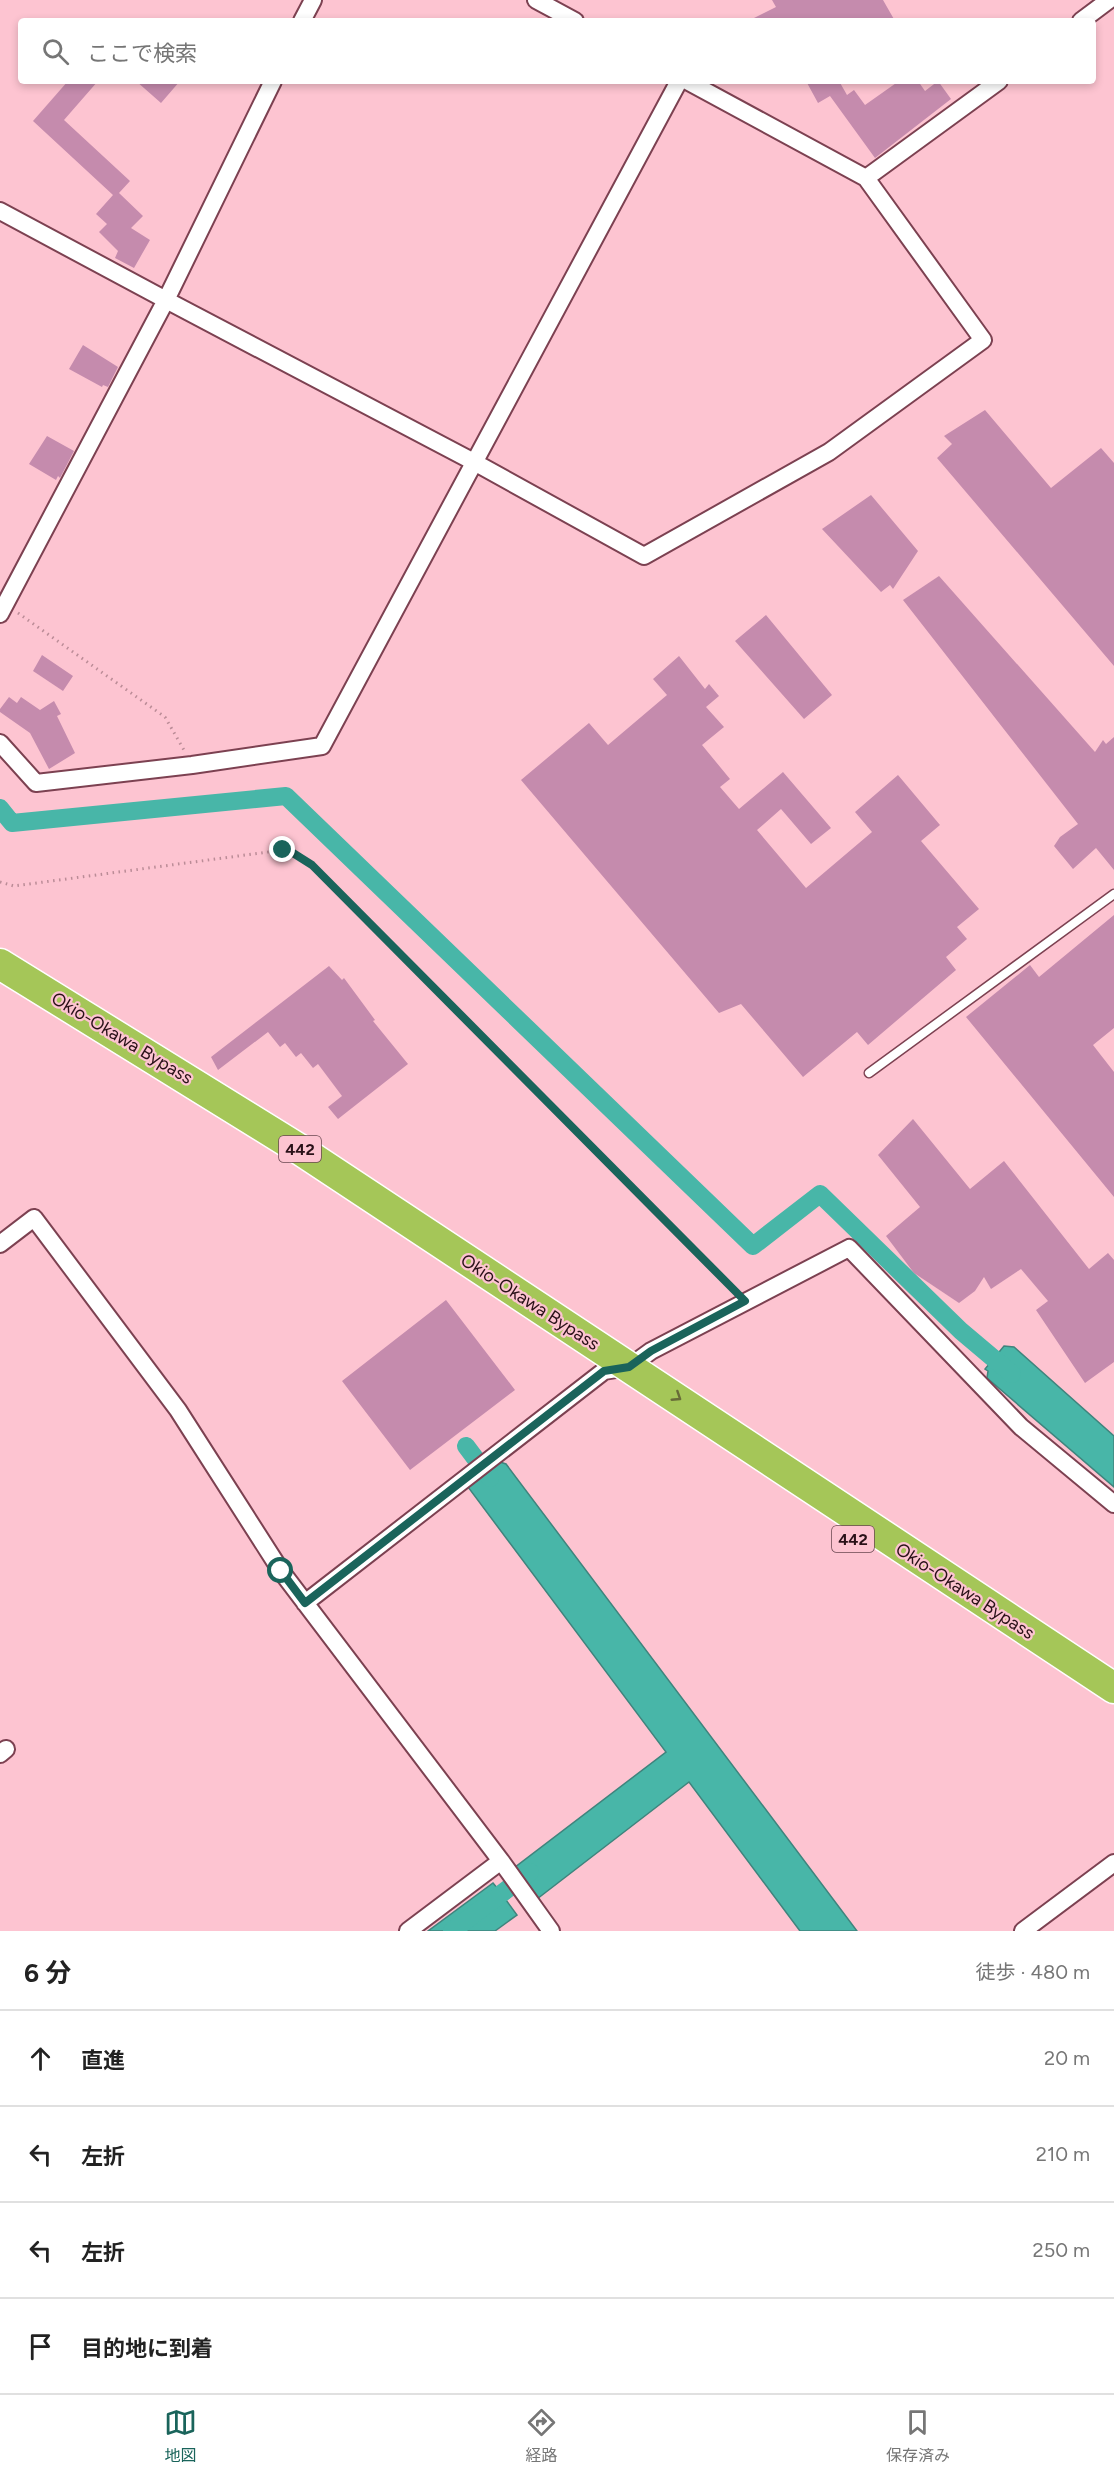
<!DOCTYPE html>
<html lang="ja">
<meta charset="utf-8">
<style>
body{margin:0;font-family:Figtree,"Noto Sans JP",sans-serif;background:#f6f6f6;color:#222}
.stop{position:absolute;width:18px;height:18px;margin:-14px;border:4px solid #1a645b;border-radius:50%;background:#fff}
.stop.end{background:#1a645b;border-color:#fff;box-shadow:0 2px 6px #0008}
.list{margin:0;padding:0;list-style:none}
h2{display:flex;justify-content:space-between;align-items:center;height:78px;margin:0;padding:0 24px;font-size:26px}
h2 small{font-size:20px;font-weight:400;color:#767676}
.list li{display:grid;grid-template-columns:39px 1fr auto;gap:18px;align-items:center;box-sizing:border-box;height:96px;padding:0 24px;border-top:2px solid #e0e0e0}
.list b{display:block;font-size:22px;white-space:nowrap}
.list em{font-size:20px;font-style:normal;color:#767676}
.icon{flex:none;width:33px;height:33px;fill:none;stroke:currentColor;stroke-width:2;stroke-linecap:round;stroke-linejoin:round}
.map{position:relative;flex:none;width:1114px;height:1931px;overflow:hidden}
.search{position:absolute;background:#fff;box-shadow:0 3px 9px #0003;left:18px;right:18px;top:18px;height:66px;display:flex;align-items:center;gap:15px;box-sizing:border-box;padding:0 21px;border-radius:6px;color:#767676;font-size:22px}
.sheet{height:462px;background:#fff}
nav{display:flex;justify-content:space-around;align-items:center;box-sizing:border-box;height:84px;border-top:2px solid #e0e0e0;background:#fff;font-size:16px;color:#767676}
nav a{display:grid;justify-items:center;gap:3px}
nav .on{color:#1a645b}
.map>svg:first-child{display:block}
.water{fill:#48b6a8;stroke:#3f847d;stroke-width:1.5}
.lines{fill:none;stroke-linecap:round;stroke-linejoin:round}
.canal{stroke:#48b6a8;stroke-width:18}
.building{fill:#c58bad}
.lane-casing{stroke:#7c4151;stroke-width:11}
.street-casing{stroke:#7c4151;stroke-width:20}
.highway-casing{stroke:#fff;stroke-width:33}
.path{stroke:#bb8c97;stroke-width:3;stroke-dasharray:1.5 4.5;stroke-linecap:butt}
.lane{stroke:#fff;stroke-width:8}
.street{stroke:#fff;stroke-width:16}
.highway{stroke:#a5c658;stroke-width:30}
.oneway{stroke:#686c38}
.route{stroke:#1a645b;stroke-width:8}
.labels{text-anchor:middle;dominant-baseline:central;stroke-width:4.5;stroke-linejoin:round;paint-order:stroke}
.shield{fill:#fdc4d1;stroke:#694750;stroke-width:1.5}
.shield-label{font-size:16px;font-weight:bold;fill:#2a1118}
.street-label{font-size:18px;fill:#2a1118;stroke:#fdc4d1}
</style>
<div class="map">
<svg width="1114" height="1931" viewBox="0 0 1114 1931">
<rect width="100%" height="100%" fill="#fdc4d1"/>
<!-- water -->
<path class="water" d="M1004,1346l10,1 100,89v51l-127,-109 1,-7 -3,-2z
M500,1462l6,2 351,467h-57l-111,-149 -152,117 -23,-31 152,-116 -198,-265 13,-9 -3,-5 9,-3z
M493,1883l10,12 4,-3 3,5 -4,3 11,15 -22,16h-67z"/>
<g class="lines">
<!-- canal -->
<path class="canal" d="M0,808l12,15 274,-27 467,450 67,-52 141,137 51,43
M466,1446l24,32
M452,1931l78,-59"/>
</g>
<!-- building -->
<path class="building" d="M772,0h111l12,21h-147l28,-14z
M68,81h30l-34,39 66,61 -11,12 24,23 -12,12 19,12 -16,28 -19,-10 3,-7 -19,-19 8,-8 -11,-10 17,-19 -80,-74z
M136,81h44l-19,22z
M806,81h33l8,14 7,-5 11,15 34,-24h19l7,10 13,-10 13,18 -76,59 -45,-62 -12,7z
M83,345l35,22 -10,20 -5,-2 -1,2 -33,-18z
M985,410l66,78 50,-40 13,15v203l-177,-208 15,-14 -8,-8z
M47,436l27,15 -14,27 -2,-2 -2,4 -27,-16z
M871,495l47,56 -25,38 -3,-4 -9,7 -59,-63z
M939,576l156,176 8,-12 3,4 8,-7v133l-18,-22 -23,21 -19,-23 6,-9 18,-13 -175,-224z
M766,615l66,80 -28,24 -69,-78z
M42,655l31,21 -10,15 -30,-20z
M679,656l26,33 4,-5 10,12 -13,11 18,20 -22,18 28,34 -10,8 19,22 44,-37 48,56 -20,16 -30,-35 -24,21 49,58 66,-56 -17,-20 43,-37 42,50 -19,16 58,68 -22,18 10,12 -21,18 10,13 -88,75 -11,-13 -54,45 -62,-73 -22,9 -198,-233 68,-57 19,22 59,-50 -14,-16z
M9,697l8,6 4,-6 19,13 14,-9 7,13 -4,2 18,37 -26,16 -19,-36 -30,-21v-3z
M1114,915v113l-21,17 21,27v125l-148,-180 64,-52 9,12z
M329,966l13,14 2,-2 31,42 -2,1 35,43 -70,55 -10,-12 14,-11 -24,-32 -5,4 -12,-15 -5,4 -11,-14 -5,4 -12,-15 -50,38 -7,-13z
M913,1119l57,70 34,-28 85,108 19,-16 6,7v102l-29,21 -49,-73 12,-9 -27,-32 -30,20 -7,-12 -9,14 -16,12 -45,-30 -28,-37 34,-29 -42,-52z
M446,1300l69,90 -105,80 -68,-89z"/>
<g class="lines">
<!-- lane casing -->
<g class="lane-casing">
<path id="lane" d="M869,1073l245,-179"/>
</g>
<!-- street casing -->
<g class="street-casing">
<path id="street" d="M536,0l39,21
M302,21l11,-21
M1081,21l28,-21
M273,81l-107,219 308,162 170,94 185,-104 154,-112 -117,-162 -179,-97
M866,178l133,-97
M0,211l166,89 -166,314
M0,743l36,40 156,-18 130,-19 357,-665
M0,1244l34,-26 144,192 103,161 220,290 50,70
M305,1603l299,-232 25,-4 22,-16 198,-103 172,179 93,77
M0,1754l6,-5
M408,1931l93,-70
M1023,1931l91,-68"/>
</g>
<!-- highway casing -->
<g class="highway-casing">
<path id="highway" d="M0,964l299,185 815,539"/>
</g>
<!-- path -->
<path class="path" d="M18,613l147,104 19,33
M0,882l14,4 269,-36 10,3 19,12 423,426"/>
<!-- lane -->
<use href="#lane" class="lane"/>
<!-- street -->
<use href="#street" class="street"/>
<!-- highway -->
<use href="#highway" class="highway"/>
</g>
<!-- one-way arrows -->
<defs><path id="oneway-chevron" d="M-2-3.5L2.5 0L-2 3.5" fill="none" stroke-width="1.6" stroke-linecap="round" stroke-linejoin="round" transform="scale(1.5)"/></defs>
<use class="oneway" href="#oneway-chevron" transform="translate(677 1397) rotate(33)"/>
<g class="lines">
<!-- route -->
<path class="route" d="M281,1571l24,32 299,-232 25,-4 22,-16 94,-50 -433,-436 -19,-12 -10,-3"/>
</g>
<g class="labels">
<!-- shield labels -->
<g class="shield">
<rect x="279" y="1136" width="42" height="26" rx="4.5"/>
<rect x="832" y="1526" width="42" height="26" rx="4.5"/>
</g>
<g class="shield-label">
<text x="300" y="1149">442</text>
<text x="853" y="1539">442</text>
</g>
<!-- street labels -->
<g class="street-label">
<text transform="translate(122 1038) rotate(31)">Okio-Okawa Bypass</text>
<text transform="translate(530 1302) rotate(33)">Okio-Okawa Bypass</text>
<text transform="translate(965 1591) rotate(33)">Okio-Okawa Bypass</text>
</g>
</g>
</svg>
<div class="stop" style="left:281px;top:1571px"></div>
<div class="stop end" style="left:283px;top:850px"></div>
<div class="search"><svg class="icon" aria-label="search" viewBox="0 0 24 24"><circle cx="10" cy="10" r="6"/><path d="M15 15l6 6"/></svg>ここで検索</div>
</div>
<section class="sheet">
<h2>6 分<small>徒歩 · 480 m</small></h2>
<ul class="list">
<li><svg class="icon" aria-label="ahead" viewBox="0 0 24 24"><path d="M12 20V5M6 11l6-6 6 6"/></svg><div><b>直進</b></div><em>20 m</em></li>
<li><svg class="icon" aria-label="left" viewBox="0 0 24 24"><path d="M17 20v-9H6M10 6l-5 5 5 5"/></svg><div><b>左折</b></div><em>210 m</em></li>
<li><svg class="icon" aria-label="left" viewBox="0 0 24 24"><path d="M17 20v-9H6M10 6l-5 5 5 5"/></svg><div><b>左折</b></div><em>250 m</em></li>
<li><svg class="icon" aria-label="arrive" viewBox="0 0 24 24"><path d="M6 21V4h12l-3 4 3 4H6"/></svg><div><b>目的地に到着</b></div></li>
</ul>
</section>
<nav>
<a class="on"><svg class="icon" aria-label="map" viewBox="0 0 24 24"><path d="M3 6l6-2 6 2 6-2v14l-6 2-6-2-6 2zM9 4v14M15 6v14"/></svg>地図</a>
<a><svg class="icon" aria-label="directions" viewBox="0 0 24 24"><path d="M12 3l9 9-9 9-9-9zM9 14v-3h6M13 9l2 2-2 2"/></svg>経路</a>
<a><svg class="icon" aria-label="saved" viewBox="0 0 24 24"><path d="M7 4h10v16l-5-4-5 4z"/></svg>保存済み</a>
</nav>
